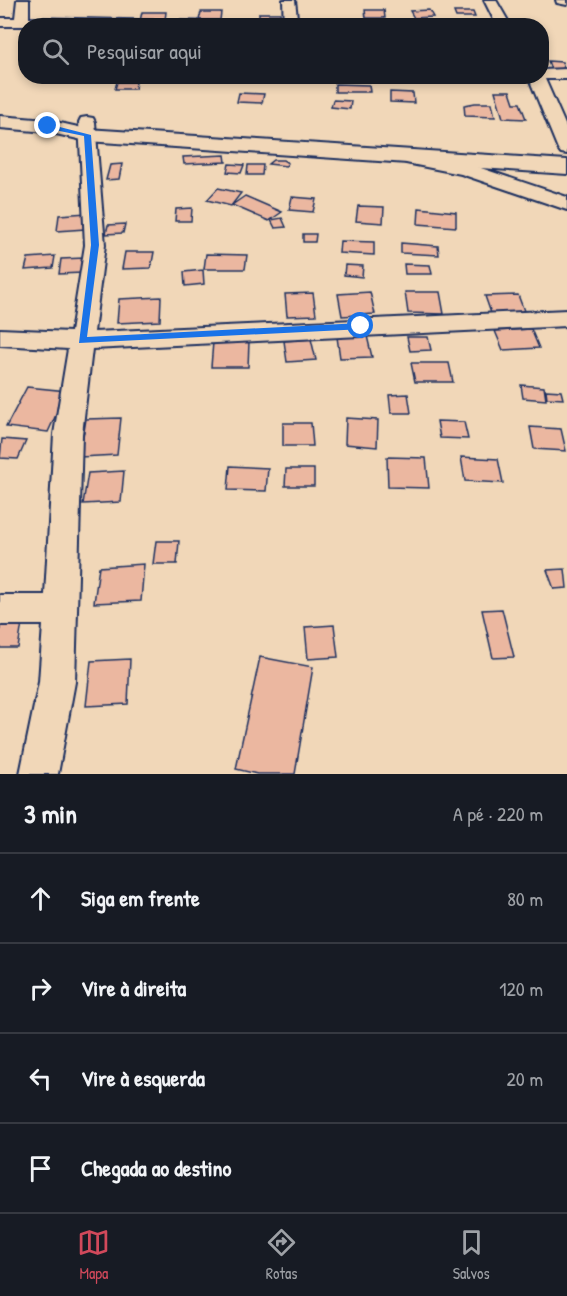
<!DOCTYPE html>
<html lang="pt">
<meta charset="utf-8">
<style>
body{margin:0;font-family:"Patrick Hand",sans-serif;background:#242831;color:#f1f3f6}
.stop{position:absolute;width:18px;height:18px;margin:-14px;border:4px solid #1a73e8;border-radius:50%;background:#fff}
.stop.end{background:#1a73e8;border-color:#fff;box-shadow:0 2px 6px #0008}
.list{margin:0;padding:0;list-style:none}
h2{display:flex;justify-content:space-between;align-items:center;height:78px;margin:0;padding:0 24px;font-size:26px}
h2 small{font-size:20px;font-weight:400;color:#9ea1a6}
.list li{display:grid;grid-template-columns:39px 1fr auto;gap:18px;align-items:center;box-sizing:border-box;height:90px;padding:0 24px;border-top:2px solid #363941}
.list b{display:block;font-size:22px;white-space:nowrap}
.list em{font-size:20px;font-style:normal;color:#9ea1a6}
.icon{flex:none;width:33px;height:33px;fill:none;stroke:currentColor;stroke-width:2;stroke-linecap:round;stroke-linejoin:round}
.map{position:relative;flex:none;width:567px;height:774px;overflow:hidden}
.search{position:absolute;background:#171b24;box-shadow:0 3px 9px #0003;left:18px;right:18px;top:18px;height:66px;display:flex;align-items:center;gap:15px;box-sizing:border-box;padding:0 21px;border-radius:24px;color:#9ea1a6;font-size:22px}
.sheet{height:438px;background:#171b24}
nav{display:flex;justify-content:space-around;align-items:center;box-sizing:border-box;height:84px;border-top:2px solid #363941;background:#171b24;font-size:16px;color:#9ea1a6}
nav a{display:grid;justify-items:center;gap:3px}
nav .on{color:#d1495b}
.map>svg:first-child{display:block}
.building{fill:#ebb7a0;stroke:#1b2f5e;stroke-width:1.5}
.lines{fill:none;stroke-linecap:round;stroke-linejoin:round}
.minor-casing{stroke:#1b2f5e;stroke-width:4}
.major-casing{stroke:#1b2f5e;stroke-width:4}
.minor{fill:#f1d7b8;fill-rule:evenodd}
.major{fill:#f1d7b8;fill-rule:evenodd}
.route{fill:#1a73e8}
</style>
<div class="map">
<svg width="567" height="774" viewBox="0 0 567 774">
<rect width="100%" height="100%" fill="#f1d7b8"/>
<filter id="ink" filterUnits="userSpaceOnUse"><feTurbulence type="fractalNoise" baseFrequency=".0167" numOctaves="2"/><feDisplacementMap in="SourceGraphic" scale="12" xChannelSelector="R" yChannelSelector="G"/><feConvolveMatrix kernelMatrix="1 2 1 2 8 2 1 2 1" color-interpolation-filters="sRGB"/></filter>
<g filter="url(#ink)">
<!-- building -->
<path class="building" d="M365,10h19l1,8h-19z
M429,10l4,7 -19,1 -4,-7z
M142,12h24l-1,8 -25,1z
M201,12h20l-1,8h-21z
M454,12h19l2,5h-19z
M259,13h21l1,7h-22z
M548,61l14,1 3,8h-14z
M117,82h19l-1,7h-20z
M335,84l34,1 1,7h-35z
M495,91h15l4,12h6l6,16 -23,-1z
M390,92l23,1 1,10 -24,-1z
M239,93l25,1 -2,9 -25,-1z
M333,100l18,1 -1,8 -19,-2z
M475,103h17l3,14 -30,-1 -1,-11z
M225,155l1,7 -42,2 -1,-7z
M273,160h10l5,3 -2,3 -18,-2z
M122,164l-3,15 -13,1 4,-15z
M229,164l15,1 -3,8 -14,-1z
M248,165h15l-1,10h-15z
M218,188l23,5 -10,13 -24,-6z
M245,196l37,16 -13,9 -37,-16z
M292,197l24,2 -3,13 -24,-2z
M358,206l26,1 -1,16 -27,-2z
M192,208l-1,13h-16l1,-12z
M419,208l37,4v15l-38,-3z
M87,213l-2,16 -28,2 2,-16z
M282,218l4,9 -11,1 -4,-8z
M125,224l-2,9 -17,1 2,-9z
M303,234h13l-1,8h-12z
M340,241l34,1v13l-35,-2z
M401,243l37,3 1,9 -38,-2z
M125,252h29l-3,16 -29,1z
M206,254l41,1 -2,14h-41z
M55,256l-2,12 -28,2 3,-12z
M84,258l-2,15 -23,1 2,-15z
M404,264l26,1 2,9h-27z
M345,265l18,1 -1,11 -18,-2z
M203,270l1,14 -19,2 -1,-14z
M370,292l5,22 -33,2 -4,-22z
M405,292h35l4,22 -36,-1z
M313,293l3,22 -29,1 -2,-22z
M518,295l8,21h-34l-7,-20z
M161,297l-1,24 -43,2 2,-24z
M531,329l8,19 -36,2 -8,-19z
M367,336l5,21 -32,1 -3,-21z
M407,337h21l3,13 -21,1z
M311,339l5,21 -29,2 -3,-21z
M213,342h36l-1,25h-37z
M411,363h38l4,19h-38z
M521,385l23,2 2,13 -23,-2z
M27,387l40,4 -19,41 -42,-5z
M546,390l15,1 2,8 -16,-1z
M408,394l3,19h-20l-2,-18z
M121,418l-4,37 -37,2 6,-38z
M346,418l32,2 -1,27 -32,-3z
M437,421l27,1 4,17 -28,-1z
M283,423h28l2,23h-30z
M530,427l31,2 5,22 -32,-2z
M2,439l24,2 -8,18 -18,-1z
M387,457l39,1 3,30 -41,-1z
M461,457l37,2 5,24 -38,-2z
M230,466l38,2 -2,23 -38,-1z
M286,469h28v17h-29z
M124,471l-3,31 -38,2 5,-31z
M156,541h23l-2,23h-24z
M144,564l-3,37 -47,2 5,-36z
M565,569l2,19 -13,1 -7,-19z
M502,609l12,48 -21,1 -11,-48z
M23,617l-5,31h-18v-30z
M334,625l4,32 -30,2 -3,-32z
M260,657l53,10 -18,107h-38l-21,-5z
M130,659l-2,45 -42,2 5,-45z"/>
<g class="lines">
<!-- minor casing -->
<g class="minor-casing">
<path id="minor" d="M17,0h12v18l189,4 7,4h-225v-8h15z
M283,0h12l3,26h-14z
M484,0h12l15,26h-14z
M556,0h11v5l-10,-2z
M567,69v10h-22l22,50v25l-6,-1 -3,-4 -30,-73h14v-6z
M87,117l6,1 2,4 10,123 -11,87 473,-22v16l-475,23 -10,85 -7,248 -17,92h-38l19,-92 4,-57h-43v-30h45l9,-161 14,-85 -68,-4v-16l71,3 14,-87 -6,-123 2,-4z
M412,154l60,11 95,32v13l-106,-36 -55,-11 -3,-4 3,-4z"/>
</g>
<!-- major casing -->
<g class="major-casing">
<path id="major" d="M0,116l47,4 40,9 480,31v14l-480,-33 -40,-9 -47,-4z"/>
</g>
<!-- minor -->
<use href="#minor" class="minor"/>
<!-- major -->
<use href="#major" class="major"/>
</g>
</g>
<!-- route -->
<path class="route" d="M48,124l43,11 8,110 -12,92 274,-14 4,3 -1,3 -285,14 12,-98 -7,-109 -39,-8z"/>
</svg>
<div class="stop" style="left:361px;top:326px"></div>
<div class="stop end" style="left:48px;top:126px"></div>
<div class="search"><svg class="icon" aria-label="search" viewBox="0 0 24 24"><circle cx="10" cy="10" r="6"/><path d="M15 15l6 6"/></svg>Pesquisar aqui</div>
</div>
<section class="sheet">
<h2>3 min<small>A pé · 220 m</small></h2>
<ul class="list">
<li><svg class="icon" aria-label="ahead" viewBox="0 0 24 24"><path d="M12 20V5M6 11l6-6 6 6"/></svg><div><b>Siga em frente</b></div><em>80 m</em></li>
<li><svg class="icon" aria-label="right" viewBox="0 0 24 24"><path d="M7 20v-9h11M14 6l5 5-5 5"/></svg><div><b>Vire à direita</b></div><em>120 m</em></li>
<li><svg class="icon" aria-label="left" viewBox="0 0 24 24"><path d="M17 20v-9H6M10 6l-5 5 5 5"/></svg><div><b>Vire à esquerda</b></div><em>20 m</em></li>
<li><svg class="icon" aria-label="arrive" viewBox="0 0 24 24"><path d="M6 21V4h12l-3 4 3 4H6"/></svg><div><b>Chegada ao destino</b></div></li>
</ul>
</section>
<nav>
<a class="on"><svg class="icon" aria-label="map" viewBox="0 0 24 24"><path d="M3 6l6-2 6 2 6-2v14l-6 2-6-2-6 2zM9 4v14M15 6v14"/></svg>Mapa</a>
<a><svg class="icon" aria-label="directions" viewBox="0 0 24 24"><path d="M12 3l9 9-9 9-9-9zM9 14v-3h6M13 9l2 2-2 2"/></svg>Rotas</a>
<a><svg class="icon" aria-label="saved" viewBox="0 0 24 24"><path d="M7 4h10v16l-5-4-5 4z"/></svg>Salvos</a>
</nav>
